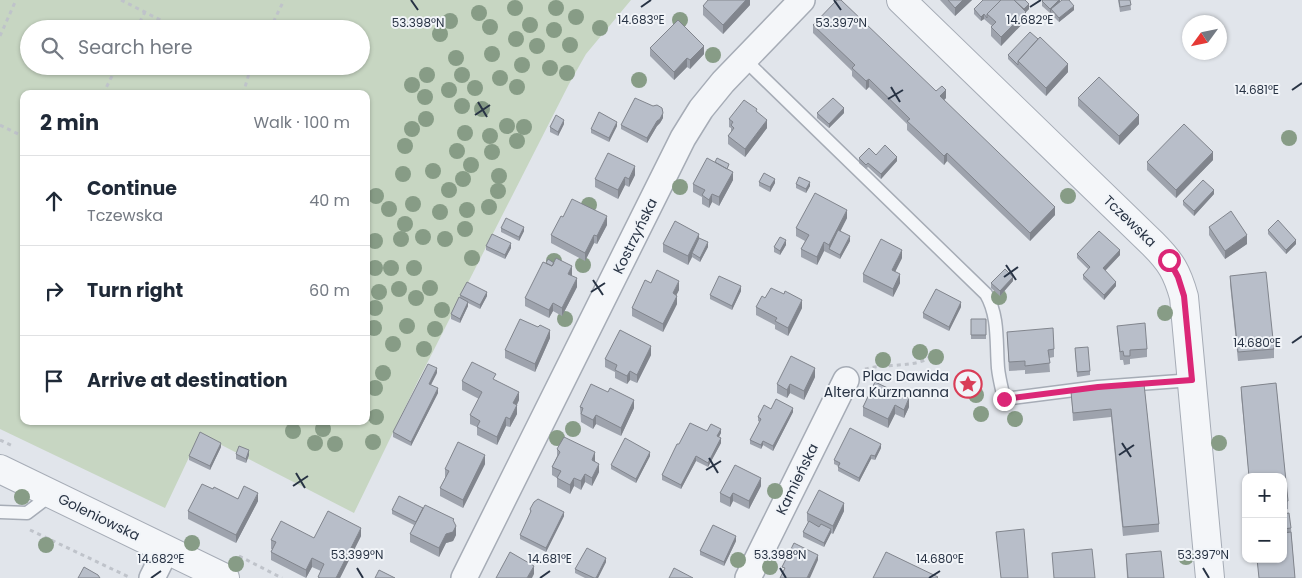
<!DOCTYPE html>
<meta charset="utf-8">
<style>
body{margin:0;font-family:Poppins,sans-serif;background:#f2f2f3;color:#1f2937}
.controls{position:absolute;right:15px;bottom:15px;display:grid;overflow:hidden;border-radius:10px;box-shadow:0 1px 4px #0004}
.controls button{width:45px;height:45px;display:grid;place-items:center;padding:0;border:0;border-bottom:1px solid #e0e1e3;background:#fff;color:#1f2937;font:25px sans-serif}
.compass{position:absolute;left:1182px;top:15px;width:45px;height:45px;border-radius:50%;background:#fff;box-shadow:0 1px 4px #0004;rotate:237deg}
.stop{position:absolute;width:15px;height:15px;margin:-11px;border:4px solid #db2777;border-radius:50%;background:#fff}
.stop.end{background:#db2777;border-color:#fff;box-shadow:0 1px 5px #0008}
.list{margin:0;padding:0;list-style:none}
h2{display:flex;justify-content:space-between;align-items:center;height:65px;margin:0;padding:0 20px;font-size:21px}
h2 small{font-size:16px;font-weight:400;color:#747a83}
.list li{display:grid;grid-template-columns:32px 1fr auto;gap:15px;align-items:center;box-sizing:border-box;height:90px;padding:0 20px;border-top:1px solid #e0e1e3}
.list b{display:block;font-size:19px;white-space:nowrap}
.list p{margin:0;font-size:16px;white-space:nowrap;color:#747a83}
.list em{font-size:16px;font-style:normal;color:#747a83}
.icon{flex:none;width:28px;height:28px;fill:none;stroke:currentColor;stroke-width:2;stroke-linecap:round;stroke-linejoin:round}
.map{position:relative;flex:none;width:1302px;height:578px;overflow:hidden}
.search{position:absolute;background:#fff;box-shadow:0 1px 4px #0004;left:20px;top:20px;width:350px;height:55px;display:flex;align-items:center;gap:12px;box-sizing:border-box;padding:0 18px;border-radius:28px;color:#747a83;font-size:19px}
.panel{position:absolute;background:#fff;box-shadow:0 1px 4px #0004;left:20px;top:90px;width:350px;height:335px;border-radius:10px}
.map>svg:first-child{display:block}
.green{fill:#c7d6c2;fill-rule:evenodd}
.lines{fill:none;stroke-linecap:round;stroke-linejoin:round}
.service-casing{stroke:#a6acb6;stroke-width:15}
.minor-casing{stroke:#a6acb6;stroke-width:28}
.tertiary-casing{stroke:#a6acb6;stroke-width:30}
.path{stroke:#bfc3ca;stroke-width:3;stroke-dasharray:4 4;stroke-linecap:butt}
.service{stroke:#f4f6f9;stroke-width:12}
.minor{stroke:#f4f6f9;stroke-width:25}
.tertiary{stroke:#f4f6f9;stroke-width:28}
.tree{fill:#879c86}
.wall{fill:#9ea3ad}
.shaded-wall{fill:#81858d}
.building{fill:#b8bec9;stroke:#81858d}
.route{stroke:#db2777;stroke-width:6}
.ticks{fill:none;stroke:#283344;stroke-width:2}
.labels{text-anchor:middle;dominant-baseline:central;stroke-width:4;stroke-linejoin:round;paint-order:stroke}
.street-label{font-size:14px;fill:#283344;stroke:#f1f4f8}
.poi-label{font-size:14px;fill:#283344;stroke:#f1f4f8;text-anchor:end}
.ticks-label{font-size:12px;text-anchor:middle;fill:#283344;stroke:#f1f4f8;stroke-width:4;stroke-linejoin:round;paint-order:stroke}
</style>
<div class="map">
<svg width="1302" height="578" viewBox="0 0 1302 578">
<rect width="100%" height="100%" fill="#e1e5eb"/>
<!-- green -->
<path class="green" d="M0,0h631l-45,54 -17,30 -152,299 -63,130 -154,-79 -35,74 -165,-79zM29,29h332v37h-332zM24,94h342v327h-342z"/>
<g class="lines">
<!-- service casing -->
<g class="service-casing">
<path id="service" d="M745,60l241,234c13,22 10,49 12,74 1,10 4,21 6,31l94,-12 95,-7
M0,512l27,1 25,-19"/>
</g>
<!-- minor casing -->
<g class="minor-casing">
<path id="minor" d="M152,578l14,-28
M464,578l219,-440 18,-29 22,-27 79,-82
M748,578l98,-198"/>
</g>
<!-- tertiary casing -->
<g class="tertiary-casing">
<path id="tertiary" d="M901,0l252,244c18,18 24,28 31,53l26,281
M0,469l225,109"/>
</g>
<!-- path -->
<path class="path" d="M121,0l57,29
M136,29l9,-17
M270,29l14,-29
M0,36l16,-36
M103,94l14,-28
M243,94l7,-24 -6,-4
M0,125l24,12
M865,369c18,-5 44,-2 60,-9 4,-2 8,-7 12,-10
M0,440l13,6
M30,530l101,48
M239,556l43,22"/>
<!-- service -->
<use href="#service" class="service"/>
<!-- minor -->
<use href="#minor" class="minor"/>
<!-- tertiary -->
<use href="#tertiary" class="tertiary"/>
</g>
<!-- trees -->
<g class="tree">
<circle cx="515" cy="8" r="8"/>
<circle cx="556" cy="8" r="8"/>
<circle cx="479" cy="13" r="8"/>
<circle cx="576" cy="17" r="8"/>
<circle cx="680" cy="20" r="8"/>
<circle cx="450" cy="21" r="8"/>
<circle cx="530" cy="25" r="8"/>
<circle cx="490" cy="27" r="8"/>
<circle cx="600" cy="28" r="8"/>
<circle cx="554" cy="30" r="8"/>
<circle cx="440" cy="34" r="8"/>
<circle cx="516" cy="39" r="8"/>
<circle cx="570" cy="45" r="8"/>
<circle cx="537" cy="46" r="8"/>
<circle cx="492" cy="54" r="8"/>
<circle cx="713" cy="55" r="8"/>
<circle cx="456" cy="58" r="8"/>
<circle cx="522" cy="65" r="8"/>
<circle cx="550" cy="68" r="8"/>
<circle cx="567" cy="73" r="8"/>
<circle cx="427" cy="75" r="8"/>
<circle cx="462" cy="75" r="8"/>
<circle cx="500" cy="78" r="8"/>
<circle cx="639" cy="80" r="8"/>
<circle cx="412" cy="85" r="8"/>
<circle cx="517" cy="87" r="8"/>
<circle cx="475" cy="88" r="8"/>
<circle cx="449" cy="90" r="8"/>
<circle cx="425" cy="97" r="8"/>
<circle cx="462" cy="106" r="8"/>
<circle cx="482" cy="109" r="8"/>
<circle cx="426" cy="119" r="8"/>
<circle cx="507" cy="126" r="8"/>
<circle cx="524" cy="127" r="8"/>
<circle cx="412" cy="129" r="8"/>
<circle cx="465" cy="133" r="8"/>
<circle cx="490" cy="136" r="8"/>
<circle cx="1289" cy="138" r="8"/>
<circle cx="517" cy="141" r="8"/>
<circle cx="405" cy="146" r="8"/>
<circle cx="457" cy="151" r="8"/>
<circle cx="492" cy="152" r="8"/>
<circle cx="471" cy="165" r="8"/>
<circle cx="433" cy="171" r="8"/>
<circle cx="403" cy="174" r="8"/>
<circle cx="499" cy="176" r="8"/>
<circle cx="463" cy="179" r="8"/>
<circle cx="680" cy="187" r="8"/>
<circle cx="449" cy="190" r="8"/>
<circle cx="498" cy="191" r="8"/>
<circle cx="376" cy="196" r="8"/>
<circle cx="1068" cy="196" r="8"/>
<circle cx="413" cy="204" r="8"/>
<circle cx="589" cy="205" r="8"/>
<circle cx="489" cy="207" r="8"/>
<circle cx="389" cy="209" r="8"/>
<circle cx="467" cy="210" r="8"/>
<circle cx="440" cy="212" r="8"/>
<circle cx="405" cy="224" r="8"/>
<circle cx="465" cy="229" r="8"/>
<circle cx="423" cy="237" r="8"/>
<circle cx="401" cy="239" r="8"/>
<circle cx="445" cy="239" r="8"/>
<circle cx="375" cy="241" r="8"/>
<circle cx="472" cy="258" r="8"/>
<circle cx="554" cy="261" r="8"/>
<circle cx="583" cy="265" r="8"/>
<circle cx="375" cy="268" r="8"/>
<circle cx="391" cy="268" r="8"/>
<circle cx="414" cy="268" r="8"/>
<circle cx="430" cy="288" r="8"/>
<circle cx="399" cy="289" r="8"/>
<circle cx="379" cy="292" r="8"/>
<circle cx="999" cy="297" r="8"/>
<circle cx="416" cy="298" r="8"/>
<circle cx="375" cy="308" r="8"/>
<circle cx="442" cy="310" r="8"/>
<circle cx="1165" cy="313" r="8"/>
<circle cx="565" cy="319" r="8"/>
<circle cx="407" cy="326" r="8"/>
<circle cx="374" cy="328" r="8"/>
<circle cx="435" cy="329" r="8"/>
<circle cx="393" cy="344" r="8"/>
<circle cx="424" cy="349" r="8"/>
<circle cx="920" cy="352" r="8"/>
<circle cx="936" cy="357" r="8"/>
<circle cx="883" cy="360" r="8"/>
<circle cx="383" cy="373" r="8"/>
<circle cx="375" cy="388" r="8"/>
<circle cx="976" cy="395" r="8"/>
<circle cx="981" cy="414" r="8"/>
<circle cx="376" cy="417" r="8"/>
<circle cx="1015" cy="419" r="8"/>
<circle cx="323" cy="429" r="8"/>
<circle cx="573" cy="429" r="8"/>
<circle cx="293" cy="431" r="8"/>
<circle cx="557" cy="438" r="8"/>
<circle cx="373" cy="442" r="8"/>
<circle cx="315" cy="443" r="8"/>
<circle cx="1219" cy="443" r="8"/>
<circle cx="335" cy="444" r="8"/>
<circle cx="775" cy="491" r="8"/>
<circle cx="22" cy="497" r="8"/>
<circle cx="192" cy="543" r="8"/>
<circle cx="46" cy="545" r="8"/>
<circle cx="1186" cy="557" r="8"/>
<circle cx="738" cy="560" r="8"/>
<circle cx="236" cy="564" r="8"/>
<circle cx="770" cy="567" r="8"/>
</g>
<!-- wall -->
<path class="wall" d="M750,0v5l-27,29 -20,-19v-9z
M940,0h32l-17,16z
M1060,0v2l14,8 -15,12 -8,-8v-2l-1,1 -8,-7v-5z
M1118,0h12l1,10 -11,2z
M974,9h55l-3,3v8l-25,26 -10,-10v-9l1,-1 -8,-7 -3,2 -7,-7z
M813,25l123,66 10,7 -2,2 111,115 -25,26 -83,-80 -3,4 -37,-35v-6l-38,-37 -3,3 -14,-14v-5l-39,-38z
M650,48l54,6 -14,15 -3,-2 -13,13 -24,-24z
M1008,55l60,17 -22,24 -38,-37z
M1078,98l61,26 -20,21 -41,-39z
M757,112l10,16 -22,29 -17,-13v-8l3,-4v-4l-2,-1v-8z
M817,113h27l-15,15 -12,-10z
M663,118l-3,5 -3,3 -10,17 -26,-14v-4z
M564,124l-6,12 -8,-4v-5z
M617,126l-8,16 -18,-9v-4z
M876,155l21,6 -16,18 -13,-12 -2,2 -7,-6v-5z
M1213,160l-37,38 -29,-28v-8z
M729,169l4,11 -14,26 -7,-4 -3,6 -7,-4v-7l-9,-5v-8z
M635,175l-6,12 -4,-2 -7,14 -23,-12v-8z
M759,182l16,1 -5,9 -11,-6z
M796,184l14,2 -4,7 -10,-5z
M1214,194l-20,22 -11,-11v-4z
M563,217l44,8 -10,19 -3,-1 -9,18 -34,-18v-8z
M847,218l-7,13 10,10 -10,18 -16,-8 -7,14 -16,-8v-8l4,-8 -9,-5v-8z
M1209,227l38,17 -22,15 -16,-24z
M501,228l23,3 -5,10 -18,-9z
M1268,230l28,14 -10,10 -18,-20z
M663,244l45,3 -8,15 -8,-5 -4,8 -25,-13z
M786,245l-6,10 -6,-3v-5z
M486,246l25,2 -6,11 -19,-9z
M1077,254l43,1 -15,16 11,15 -12,14 -21,-21v-4l5,-6 -11,-11z
M902,258l-7,14 5,11 -7,14 -30,-15v-8z
M572,275l-1,1 6,11 -15,29 -9,-5 -4,7 -24,-12v-8z
M1230,276l44,73v9l-36,3 -8,-77z
M1013,281l-13,15 -9,-8v-5z
M651,283l28,7 -3,5 1,9 -14,28 -31,-16v-8z
M741,291l-9,19 -22,-11v-4z
M784,294l18,14 -14,28 -13,-7v-4l-19,-10v-8l9,-9z
M460,295l27,1 -7,13 -12,-6v3l-8,17 -9,-4v-5l9,-16z
M961,307l-12,24 -26,-13v-5z
M971,319h15v20h-15z
M1117,326l30,23v8l-17,2v5l-6,1 -1,-5h-3z
M538,327l12,11 -15,34 -30,-14v-8z
M1007,332l47,17v8l-5,1 1,14 -25,2v-4l-16,1z
M1075,348l15,23v4l-13,2z
M651,355l-14,28 -7,-3 -3,4 -12,-6v-6l-10,-5v-8z
M437,373l-6,12 7,8 -27,53 -18,-9v-5z
M815,377l-11,23 -14,-7 -3,5 -10,-5v-9z
M496,380l23,20 -2,5v9l-7,13 -4,-1 -9,19 -20,-10v-8l-7,-3v-9l9,-16 -17,-9v-9z
M875,382l34,25 -5,11 -9,-4 -7,14 -25,-12v-9z
M1276,383l12,118v8l-5,1v-33h-34l-8,-82v-8z
M1144,384l15,140v8l-36,4 -12,-119 -38,4 -2,-29z
M580,407l54,1 -13,28 -25,-12 -3,5 -12,-7z
M771,409l22,3 -20,39 -10,-6 -2,4 -11,-5v-4l10,-18 -2,-1v-4z
M707,431l14,2 -3,4 3,6 -13,24 -12,-6 -15,28 -19,-9v-5l17,-31z
M221,447l-11,23 -21,-10v-4z
M881,448l-6,12 -4,-1 -12,23 -21,-11v-5l-4,-2v-4z
M557,449l38,12 4,11 -7,14 -7,-4 -4,8 -7,-4 -4,8 -13,-7v-9l-5,-3v-8l5,-11z
M236,454l13,1 -3,8 -10,-4z
M650,456l-14,27 -25,-14v-4z
M485,464l-22,44 -23,-12v-8l5,-10v-9z
M761,486l-12,23 -16,-8 -3,6 -10,-5v-9z
M213,489l25,10 20,2 -22,42 -48,-24v-8z
M423,508l31,15 2,12 -3,6 -7,2 -7,14 -29,-15v-8l4,-9 -22,-11v-4z
M530,509l34,7 -18,36 -26,-13v-4l10,-22z
M844,511l-11,23 -2,-1 -7,14 -21,-10v-5l5,-10 -1,-1v-8z
M1283,514l8,14 4,50h-36l-2,-19h26z
M361,536l-21,42h-22l3,-7 -9,-4 -6,11 -35,-18v-8l1,-3h-1v-9z
M736,541l-12,25 -24,-11v-4z
M1126,554l38,24h-37z
M606,562l-8,16h-13l-10,-5v-4z"/>
<!-- shaded-wall -->
<path class="shaded-wall" d="M746,0h4v5l-27,29v-9z
M963,0h9l-17,16v-8z
M1059,0h1v3l-9,6v3l-1,1v-4z
M1029,4v5l-7,7v-5z
M1074,6v4l-15,12v-4z
M1026,12v8l-25,26v-9z
M984,14v5l-3,2v-4z
M704,46v8l-14,15v-9z
M687,58v9l-13,13v-8z
M1068,64v8l-22,24v-8z
M869,79v8l-3,3v-9z
M946,90v8l-6,6v-8z
M844,108v5l-15,15v-4z
M663,113v5l-3,5 -3,3 -10,17v-5l10,-17z
M1139,115v9l-20,21v-9z
M564,120v4l-6,12v-4z
M767,120v8l-22,29v-8z
M617,122v4l-8,16v-4z
M1213,152v8l-37,38v-8z
M947,153v8l-3,4v-9z
M897,157v4l-16,18v-5z
M635,166v9l-6,12v-8z
M733,172v8l-14,26v-9z
M625,177v8l-7,14v-9z
M775,179v4l-5,9v-5z
M810,182v4l-4,7v-4z
M1214,190v4l-20,22v-5z
M712,194v8l-3,6v-8z
M1055,207v8l-25,26v-8z
M847,210v8l-16,32 -2,-1v4v-8z
M607,216v9l-10,19v-8z
M524,227v4l-5,10v-4z
M699,234v8l-7,11v4l-4,8v-9z
M594,235v8l-9,18v-8z
M1247,235v9l-22,15v-8z
M850,236v5l-10,18v-4z
M786,240v5l-6,10v-4z
M1296,240v4l-10,10v-4z
M708,242v5l-8,15v-4z
M824,242v9l-7,14v-8z
M511,243v5l-6,11v-4z
M902,250v8l-10,20v-8z
M1120,250v5l-17,18v-5z
M572,266v9l-4,8v-9z
M900,274v9l-7,14v-8z
M1013,277v4l-13,15v-5z
M577,278v9l-15,29v-8z
M679,281v9l-6,12v-9z
M1116,282v4l-12,14v-5z
M741,286v5l-9,19v-4z
M487,292v4l-7,13v-4z
M677,296v8l-14,28v-8z
M802,300v8l-14,28v-8z
M468,302v4l-8,17v-4z
M961,302v5l-12,24v-4z
M553,303v8l-4,7v-8z
M550,330v8l-15,34v-8z
M651,346v9l-14,28v-8z
M437,368v5l-8,15v-4z
M815,368v9l-11,23v-9z
M630,371v9l-3,4v-8z
M790,384v9l-3,5v-8z
M438,388v5l-27,53v-4z
M519,392v8l-6,12v-9z
M909,398v9l-5,11v-8z
M634,400v8l-13,28v-8z
M517,405v9l-7,13v-8z
M895,405v9l-7,14v-9z
M793,408v4l-20,39v-5z
M596,415v9l-3,5v-9z
M506,417v9l-9,19v-8z
M721,429v4l-4,8v-5z
M721,438v5l-13,24v-4z
M763,441v4l-2,4v-4z
M221,443v4l-11,23v-4z
M881,444v4l-6,12v-4z
M249,450v5l-3,8v-4z
M595,452v9l-3,7v-8z
M650,452v4l-14,27v-4z
M485,455v9l-22,44v-8z
M871,455v4l-12,23v-4z
M696,456v5l-15,28v-4z
M599,464v8l-7,14v-8z
M585,474v8l-4,8v-9z
M574,478v8l-4,8v-9z
M761,478v8l-12,23v-8z
M258,493v8l-22,42v-8z
M733,493v8l-3,6v-9z
M844,503v8l-11,23v-8z
M564,512v4l-18,36v-4z
M456,526v9l-3,6 -7,2 -7,14v-9l7,-14z
M361,528v8l-21,42h-4z
M831,529v4l-7,14v-4z
M736,536v5l-12,25v-4z
M818,555v5l-8,18h-3z
M312,558v9l-6,11v-8z
M606,558v4l-8,16h-2z
M534,566v8l-2,4h-5z"/>
<!-- building -->
<path class="building" d="M708,0h38l-23,25 -20,-19z
M837,0h4l95,91 6,-5 4,4 -6,6 115,111 -25,26 -83,-80 -3,3 -25,-24 -12,-11 3,-2 -41,-40 -3,2 -14,-13 3,-3 -42,-40z
M948,0h15l-8,8z
M983,0h18l-14,14v4l-3,-4 -3,3 -7,-8z
M1001,0h13l12,12 -25,25 -10,-10 5,-5 -9,-8z
M1014,0h11l4,4 -5,5z
M1043,0h16l-9,9 -8,-8z
M1062,0h7l5,6 -15,12 -8,-9z
M1119,0h11l1,5 -11,2z
M678,20l26,26 -14,14 -3,-2 -13,14 -24,-24z
M1030,32l8,7 -20,22v4l-10,-10z
M1040,37l28,27 -22,24 -28,-27z
M1099,77l40,38 -20,21 -41,-38z
M635,98l18,8 4,-1 5,3 1,5 -3,6 -3,2 -10,17 -26,-13z
M833,98l11,10 -15,16 -12,-11z
M744,100l13,9 -1,2 11,9 -22,29 -17,-13 6,-8 -3,-3 2,-3 -4,-3z
M599,112l18,10 -8,16 -18,-9z
M556,115l8,5 -6,12 -8,-5z
M1184,124l29,28 -37,38 -29,-28z
M885,145l12,12 -16,17 -13,-11 -2,2 -7,-7 10,-10 7,7z
M608,153l27,13 -6,13 -4,-2 -7,13 -23,-11z
M707,158l26,14 -14,25 -7,-3 -3,6 -7,-5 3,-5 -12,-6z
M717,158l12,6 -2,5 -12,-7z
M764,173l11,6 -5,8 -11,-5z
M799,177l11,5 -4,7 -10,-5z
M1203,180l11,10 -20,21 -11,-10z
M815,193l32,17 -18,35 -5,-3 -7,15 -16,-8 8,-14 -13,-7z
M572,199l35,17 -10,20 -3,-1 -9,18 -34,-18 10,-19 2,1z
M1231,211l16,24 -22,16 -16,-24z
M506,218l18,9 -5,10 -18,-9z
M1278,220l18,20 -10,10 -18,-20z
M675,221l24,13 -11,22 -25,-12z
M838,230l12,6 -10,19 -11,-6z
M1099,231l21,19 -17,18 13,14 -12,13 -21,-20 7,-8 -13,-13z
M492,234l19,9 -6,12 -19,-9z
M780,237l6,3 -6,11 -6,-4z
M699,238l9,4 -8,16 -8,-5z
M881,239l21,11 -10,20 8,4 -7,15 -30,-15z
M556,258l16,8 -4,8 9,4 -15,30 -9,-5 -4,7 -24,-12 18,-36 9,4z
M548,259l6,4 -2,3 -6,-3z
M1005,269l8,8 -13,14 -9,-8z
M657,270l22,11 -6,12 4,3 -14,28 -31,-16 13,-28 6,3z
M1266,272l8,77 -36,3 -8,-76z
M719,276l22,10 -9,20 -22,-11z
M467,282l20,10 -7,13 -20,-10z
M771,288l13,6 1,-3 17,9 -14,28 -13,-7 2,-3 -21,-11 6,-11 3,2z
M936,289l25,13 -12,25 -26,-14z
M459,297l9,5 -8,17 -9,-5z
M520,319l18,8 2,-2 10,5 -15,34 -30,-14z
M971,319h15v16h-15z
M1145,323l2,26 -17,1v6h-6l-1,-5 -3,1 -3,-26z
M1053,328l1,21 -6,1 2,13 -25,3v-5l-16,1 -2,-30z
M620,330l31,16 -14,29 -7,-4 -3,5 -12,-6 2,-5 -12,-6z
M1088,347l2,24 -13,1 -2,-24z
M791,356l24,12 -11,23 -14,-7 -3,6 -10,-6z
M472,362l24,12 -3,5 26,13 -6,11 4,2 -7,14 -4,-2 -9,20 -20,-10 3,-6 -10,-6 12,-23 -20,-11z
M428,364l9,4 -8,16 9,4 -27,54 -18,-10z
M875,382l34,16 -5,12 -9,-5 -7,14 -25,-12z
M1276,383l12,118h-5v-24h-34l-8,-90z
M591,384l17,8 2,-4 24,12 -13,28 -25,-13 -3,5 -12,-6 2,-6 -3,-1z
M1144,384l15,140 -36,3 -12,-118 -38,4 -2,-21z
M776,399l17,9 -20,38 -10,-5 -2,4 -11,-5 11,-21 -3,-2 6,-12 7,4z
M690,423l17,8 4,-7 10,5 -4,7 4,2 -13,25 -12,-7 -15,29 -19,-10 15,-31h2z
M850,428l31,16 -6,12 -4,-1 -12,23 -21,-11 2,-4 -6,-3z
M200,432l21,11 -11,23 -21,-10z
M564,437l31,15 -3,8 7,4 -7,14 -7,-4 -4,7 -7,-3 -4,7 -13,-7 4,-7 -9,-4 8,-15 -3,-3z
M625,438l25,14 -14,27 -25,-14z
M458,442l27,13 -22,45 -23,-12 9,-17 -4,-2z
M239,446l10,4 -3,9 -10,-5z
M735,465l26,13 -12,23 -16,-8 -3,5 -10,-5z
M202,484l11,5 1,-2 24,12 6,-13 14,7 -22,42 -48,-24z
M819,490l25,13 -11,23 -26,-13z
M399,496l24,12 -7,14 -24,-12z
M538,499l26,13 -18,36 -26,-13 11,-24 -1,-2 4,-7z
M425,505l29,14 -1,1 3,6 -3,6 -7,2 -7,14 -29,-14z
M328,511l33,17 -25,50h-16l-2,-1 6,-13 -12,-6 -6,12 -35,-18 5,-10 -5,-2 10,-19 33,17z
M1289,513l2,15 -8,1v-15z
M809,521l10,6 2,-3 10,5 -7,14 -21,-11z
M713,525l23,11 -12,26 -24,-11z
M1024,529l4,49h-27l-5,-46z
M1291,532l4,46h-36l-2,-19h26v-26z
M794,543l24,12 -11,23h-27l5,-10 -3,-1z
M587,548l19,10 -10,20h-2l-19,-9z
M1092,549l3,29h-41l-2,-25z
M1161,551l3,27h-36l-2,-24z
M510,552l24,14 -7,12h-31z
M886,552l52,25 -1,1h-64z
M84,567l14,8 2,3h-22z
M674,568l19,10h-24z
M379,570l16,8h-20z"/>
<g class="lines">
<!-- route -->
<path class="route" d="M1004,399l94,-12 94,-7 -8,-84 -6,-19 -9,-17"/>
</g>
<!-- ticks -->
<path class="ticks" d="M411,0l7,10M834,0l7,10M641,7l10,-7M1030,7l11,-7M891,87l9,15M1292,90l10,-7M888,99l15,-9M478,102l9,15M475,115l15,-10M1006,265l10,15M1004,277l14,-10M593,280l10,15M591,292l14,-9M1292,343l10,-7M1122,443l9,14M1119,455l15,-10M709,458l9,15M706,470l15,-9M296,473l9,15M293,486l15,-10M357,568l6,10M780,568l6,10M1203,568l6,10M151,578l10,-7M540,578l10,-7M929,578l11,-7"/>
<!-- icons -->
<defs>
<g id="sight-ring" transform="scale(1.4375)"><circle r="9.5" fill="#f1f4f8" stroke="#d93d57" stroke-width="1.5"/><path d="M0-6L1.8-2.2L6-1.7L2.9 1.2L3.7 5.4L0 3.3L-3.7 5.4L-2.9 1.2L-6-1.7L-1.8-2.2Z" fill="#d93d57"/></g>
</defs>
<g fill-rule="evenodd">
<use href="#sight-ring" x="968" y="384"/>
</g>
<g class="labels">
<!-- street labels -->
<g class="street-label">
<text transform="translate(1130 221) rotate(44)">Tczewska</text>
<text transform="translate(635 236) rotate(-64)">Kostrzyńska</text>
<text transform="translate(797 479) rotate(-64)">Kamieńska</text>
<text transform="translate(99 517) rotate(26)">Goleniowska</text>
</g>
<!-- poi labels -->
<g class="poi-label">
<text x="949" y="376">Plac Dawida<tspan x="949" dy="16">Altera Kurzmanna</tspan></text>
</g>
</g>
<g class="ticks-label">
<text x="641" y="24">14.683°E</text>
<text x="1030" y="24">14.682°E</text>
<text x="418" y="27">53.398°N</text>
<text x="841" y="27">53.397°N</text>
<text x="1257" y="94">14.681°E</text>
<text x="1257" y="347">14.680°E</text>
<text x="357" y="559">53.399°N</text>
<text x="780" y="559">53.398°N</text>
<text x="1203" y="559">53.397°N</text>
<text x="161" y="563">14.682°E</text>
<text x="550" y="563">14.681°E</text>
<text x="940" y="563">14.680°E</text>
</g>
</svg>
<div class="controls">
<button>+</button>
<button>−</button>
</div>
<svg class="compass" viewBox="-18 -18 36 36"><path d="M0-13l5 13h-10z" fill="#e53935"/><path d="M0 13l5-13h-10z" fill="#747a83"/></svg>
<div class="stop" style="left:1169px;top:260px"></div>
<div class="stop end" style="left:1004px;top:399px"></div>
<div class="search"><svg class="icon" aria-label="search" viewBox="0 0 24 24"><circle cx="10" cy="10" r="6"/><path d="M15 15l6 6"/></svg>Search here</div>
<section class="panel">
<h2>2 min<small>Walk · 100 m</small></h2>
<ul class="list">
<li><svg class="icon" aria-label="ahead" viewBox="0 0 24 24"><path d="M12 20V5M6 11l6-6 6 6"/></svg><div><b>Continue</b><p>Tczewska</p></div><em>40 m</em></li>
<li><svg class="icon" aria-label="right" viewBox="0 0 24 24"><path d="M7 20v-9h11M14 6l5 5-5 5"/></svg><div><b>Turn right</b></div><em>60 m</em></li>
<li><svg class="icon" aria-label="arrive" viewBox="0 0 24 24"><path d="M6 21V4h12l-3 4 3 4H6"/></svg><div><b>Arrive at destination</b></div></li>
</ul>
</section>
</div>
